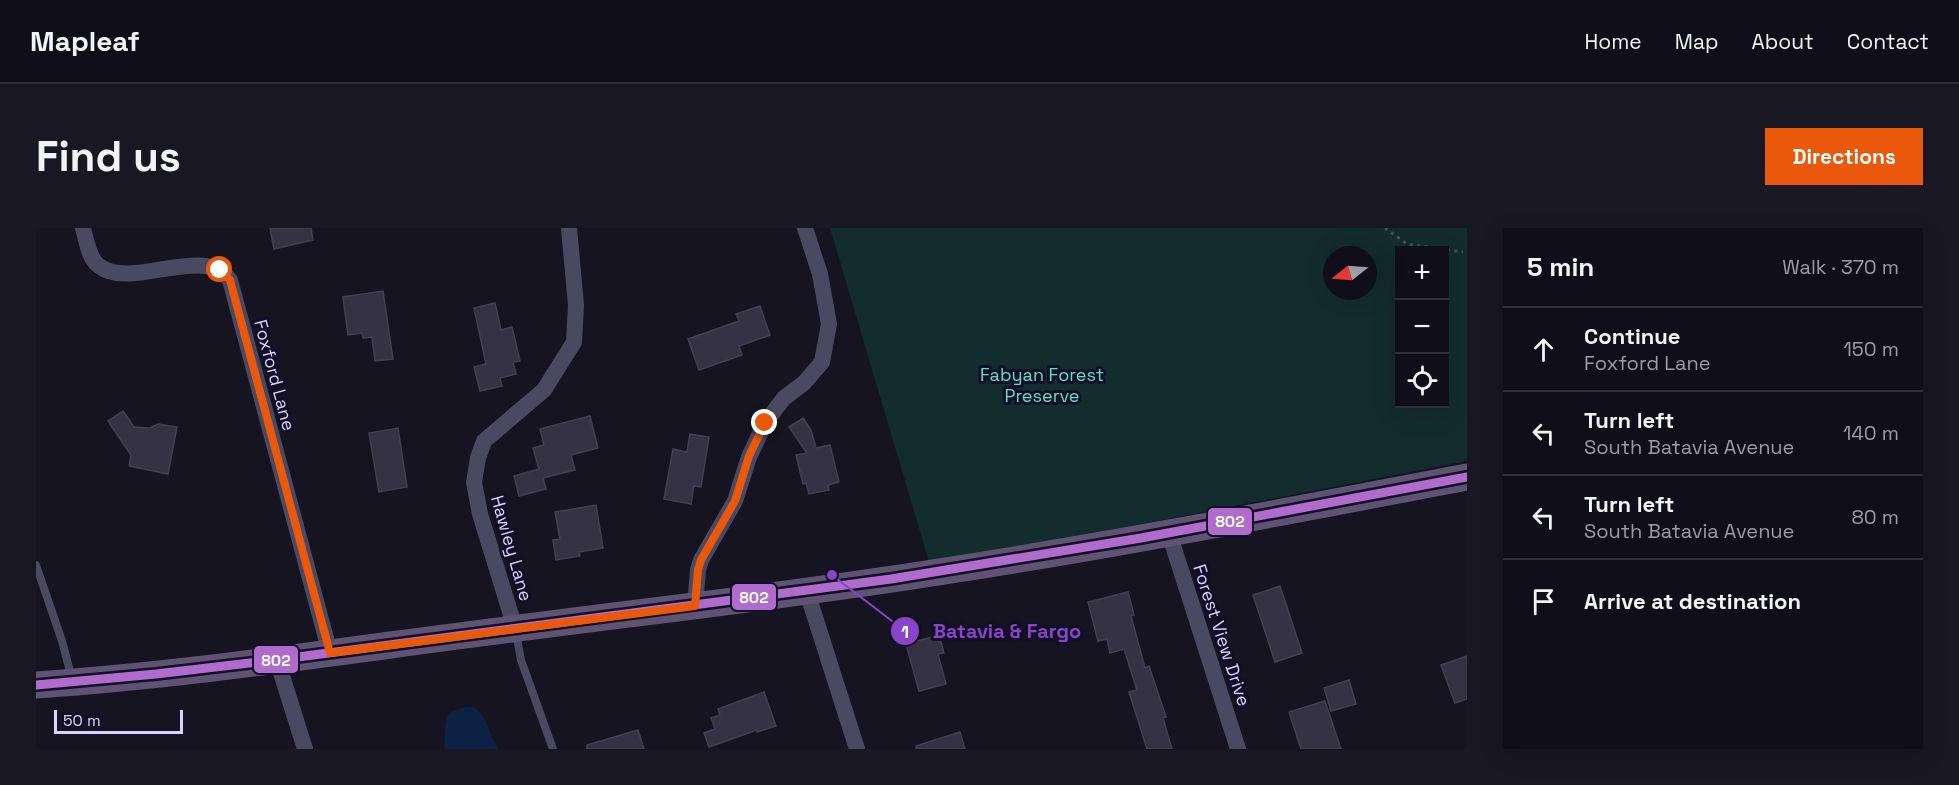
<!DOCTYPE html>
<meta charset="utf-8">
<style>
body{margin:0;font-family:"Space Grotesk",sans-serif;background:#191822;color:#f1f3f6}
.controls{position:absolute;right:18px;top:18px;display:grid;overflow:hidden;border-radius:0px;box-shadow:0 6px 24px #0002}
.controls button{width:54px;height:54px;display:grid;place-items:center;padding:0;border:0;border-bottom:2px solid #302f38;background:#100f19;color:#f1f3f6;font:30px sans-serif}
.compass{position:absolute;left:1287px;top:18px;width:54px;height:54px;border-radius:50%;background:#100f19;box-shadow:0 6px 24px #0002;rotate:253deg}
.scale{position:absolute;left:18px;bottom:15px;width:129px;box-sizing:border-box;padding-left:6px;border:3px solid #d9d4ff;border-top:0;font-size:16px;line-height:21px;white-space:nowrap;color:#d9d4ff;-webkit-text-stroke:4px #130f26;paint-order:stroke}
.stop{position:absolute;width:18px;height:18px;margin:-14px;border:4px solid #ea580c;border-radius:50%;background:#fff}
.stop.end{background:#ea580c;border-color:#fff;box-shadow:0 2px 6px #0008}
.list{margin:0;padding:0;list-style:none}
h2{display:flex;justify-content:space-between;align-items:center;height:78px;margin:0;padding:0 24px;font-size:26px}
h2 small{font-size:20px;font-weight:400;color:#9c9ca2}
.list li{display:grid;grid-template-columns:39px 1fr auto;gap:18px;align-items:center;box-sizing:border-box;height:84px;padding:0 24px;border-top:2px solid #302f38}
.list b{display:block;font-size:22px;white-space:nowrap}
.list p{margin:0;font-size:20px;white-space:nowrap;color:#9c9ca2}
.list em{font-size:20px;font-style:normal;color:#9c9ca2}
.icon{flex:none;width:33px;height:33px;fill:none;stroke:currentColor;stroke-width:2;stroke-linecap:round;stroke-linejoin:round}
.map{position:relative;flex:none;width:1431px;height:521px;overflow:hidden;border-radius:0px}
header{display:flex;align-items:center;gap:36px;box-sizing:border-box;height:84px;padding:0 30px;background:#100f19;border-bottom:2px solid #302f38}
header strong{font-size:28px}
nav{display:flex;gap:33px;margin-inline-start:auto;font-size:21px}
.intro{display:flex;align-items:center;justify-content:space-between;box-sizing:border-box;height:144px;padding:0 36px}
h1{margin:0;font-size:42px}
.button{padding:15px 27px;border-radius:0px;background:#ea580c;color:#fff;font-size:21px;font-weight:700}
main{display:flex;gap:36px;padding:0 36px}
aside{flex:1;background:#100f19;border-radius:0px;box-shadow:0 6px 24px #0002}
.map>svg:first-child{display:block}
.green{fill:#132c2d;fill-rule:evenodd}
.water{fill:#0d2144}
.building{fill:#343243;stroke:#433f54;stroke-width:1.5}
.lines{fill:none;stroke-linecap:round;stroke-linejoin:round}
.path{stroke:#44505f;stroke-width:3;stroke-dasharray:3 4.5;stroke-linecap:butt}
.service{stroke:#4a4962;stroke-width:8}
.minor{stroke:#4a4962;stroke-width:16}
.primary{stroke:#5e5373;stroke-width:27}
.bus-1-casing{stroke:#130f26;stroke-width:14}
.bus-1{stroke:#b06ccc;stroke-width:9}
.route{stroke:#ea580c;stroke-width:8}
.labels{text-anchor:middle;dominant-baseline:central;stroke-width:6;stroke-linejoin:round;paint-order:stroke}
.park-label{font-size:18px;fill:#5fe0c0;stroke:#130f26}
.street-label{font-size:18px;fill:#d9d4ff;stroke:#130f26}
.leader{fill:none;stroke:#8945c9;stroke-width:2}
.callout-dot{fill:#8945c9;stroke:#130f26;stroke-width:2}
.mark-label{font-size:18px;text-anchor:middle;font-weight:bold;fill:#fff}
.callout-label{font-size:20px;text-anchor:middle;font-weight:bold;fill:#8945c9;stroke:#130f26;stroke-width:6;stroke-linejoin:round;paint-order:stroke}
.line-badge{stroke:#130f26;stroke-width:2}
.badge-label{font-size:16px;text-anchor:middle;font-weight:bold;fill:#fff}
</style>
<header>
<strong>Mapleaf</strong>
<nav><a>Home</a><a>Map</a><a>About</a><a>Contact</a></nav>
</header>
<div class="intro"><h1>Find us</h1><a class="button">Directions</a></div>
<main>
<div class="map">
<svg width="1431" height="521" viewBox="0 0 1431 521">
<rect width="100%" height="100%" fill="#161421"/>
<!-- green -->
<path class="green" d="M794,0h637v233l-537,104zM1364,22h44v154h-44zM1296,27h36v36h-36z"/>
<!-- water -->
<path class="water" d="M438,479c14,10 15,29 25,42h-55c2,-13 -1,-25 5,-36l12,-5z"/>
<!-- building -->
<path class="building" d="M234,0h41l2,12 -39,9z
M347,63l10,68 -18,2 -3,-24 -9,1 -1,-5 -14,2 -5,-38z
M459,75l6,27 11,-3 8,34 -7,1 3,12 -16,4 2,8 -22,5 -6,-24 12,-3 -12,-56z
M724,78l10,29 -31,11 3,9 -43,15 -11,-31 51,-18 -3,-7z
M87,183l11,16 16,1 8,-4 19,3 -9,47 -39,-8 2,-11 -23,-34z
M554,188l8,32 -27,7 4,15 -32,8 3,11 -27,7 -5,-20 25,-7 -6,-21 11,-3 -4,-16z
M767,190l8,12 5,18 14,-3 9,37 -11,3 1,5 -20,4 -3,-11 -3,1 -7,-29 11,-2 -18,-26z
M362,200l9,59 -28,5 -10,-59z
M654,206l19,3 -8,50 -7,-1 -3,18 -27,-5 9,-50 14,3z
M560,277l7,43 -24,4 1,4 -24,4 -3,-20 7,-1 -5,-27z
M1244,358l22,67 -27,9 -22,-67z
M1092,364l6,23 -3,1 14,52 4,-2 17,51 -3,1 9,31h-25l-18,-57 8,-2 -13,-41 -14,4 -3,-14 -9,2 -10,-39z
M903,407l5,18 -6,1 8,30 -27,7 -13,-47z
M1431,428v43l-12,4 -14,-38z
M1313,452l7,24 -25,7 -7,-23z
M728,464l12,34 -19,6v-2l-48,17 -5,-14 11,-4 -4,-11 9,-3 -2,-6z
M1289,473l16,48h-40l-12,-37z
M602,502l6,19h-57v-4z
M924,504l5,17h-49v-3z"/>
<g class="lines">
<!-- path -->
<path class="path" d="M1349,0l22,16 56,8"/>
<!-- service -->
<path class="service" d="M0,337l26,76 10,38
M480,405l5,27 32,89"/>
<!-- minor -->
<path class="minor" d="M47,0c3,11 6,31 16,38 33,25 105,-23 131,14l100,373
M1133,305l69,216
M771,364l50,157
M659,378l3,-36 3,-10 34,-59 14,-44 16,-34 19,-25 20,-15 18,-21 7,-38 -9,-50 -15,-46
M479,400l-35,-114 -6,-32 4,-24 6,-17 60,-51 30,-48 2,-37 -7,-77
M241,432l28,89"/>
<!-- primary -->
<path class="primary" d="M0,457c160,-11 318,-36 476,-56 145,-19 289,-35 433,-58 175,-27 348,-61 522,-94"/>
<!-- bus-1 casing -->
<g class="bus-1-casing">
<path id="bus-1" d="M0,457l120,-11 119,-14 616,-81 250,-41 326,-61"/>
</g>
<!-- bus-1 -->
<use href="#bus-1" class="bus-1"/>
</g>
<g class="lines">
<!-- route -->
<path class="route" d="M184,42l10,10 100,373 365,-47 3,-36 3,-10 34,-59 14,-45 16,-33"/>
</g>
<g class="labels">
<!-- park labels -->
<g class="park-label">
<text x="1006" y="146">Fabyan Forest<tspan x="1006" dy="21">Preserve</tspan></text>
</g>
<!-- street labels -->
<g class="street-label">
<text transform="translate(239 147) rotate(75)">Foxford Lane</text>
<text transform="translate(476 320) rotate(74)">Hawley Lane</text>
<text transform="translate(1186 407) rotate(72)">Forest View Drive</text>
</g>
</g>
<!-- callouts -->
<path class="leader" d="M796 347L869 403"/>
<g class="callout-dot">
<circle cx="796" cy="347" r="6"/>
<circle cx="869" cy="403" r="15"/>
</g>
<g class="mark-label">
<text x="869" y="410">1</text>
</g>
<g class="callout-label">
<text x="971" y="410">Batavia &amp; Fargo</text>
</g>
<g class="line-badge">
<rect x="1171" y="279" width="46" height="29" rx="6" fill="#b06ccc"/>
<rect x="695" y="355" width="46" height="28" rx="6" fill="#b06ccc"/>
<rect x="217" y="417" width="46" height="29" rx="6" fill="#b06ccc"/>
</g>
<g class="badge-label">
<text x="1194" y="299">802</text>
<text x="718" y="375">802</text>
<text x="240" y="438">802</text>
</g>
</svg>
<div class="controls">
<button>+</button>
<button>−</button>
<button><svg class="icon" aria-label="locate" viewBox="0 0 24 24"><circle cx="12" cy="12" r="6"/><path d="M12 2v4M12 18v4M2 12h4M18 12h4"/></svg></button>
</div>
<svg class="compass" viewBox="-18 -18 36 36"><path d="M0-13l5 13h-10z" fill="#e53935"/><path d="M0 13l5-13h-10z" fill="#9c9ca2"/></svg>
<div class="scale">50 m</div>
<div class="stop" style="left:184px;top:42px"></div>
<div class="stop end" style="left:729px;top:195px"></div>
</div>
<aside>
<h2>5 min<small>Walk · 370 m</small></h2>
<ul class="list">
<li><svg class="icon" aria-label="ahead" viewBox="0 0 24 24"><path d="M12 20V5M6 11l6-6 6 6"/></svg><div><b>Continue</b><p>Foxford Lane</p></div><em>150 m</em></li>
<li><svg class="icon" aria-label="left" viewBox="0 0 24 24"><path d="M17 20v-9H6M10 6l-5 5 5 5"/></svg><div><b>Turn left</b><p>South Batavia Avenue</p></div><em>140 m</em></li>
<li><svg class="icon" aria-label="left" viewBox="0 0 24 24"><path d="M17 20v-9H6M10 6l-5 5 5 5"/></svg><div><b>Turn left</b><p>South Batavia Avenue</p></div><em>80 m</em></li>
<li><svg class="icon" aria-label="arrive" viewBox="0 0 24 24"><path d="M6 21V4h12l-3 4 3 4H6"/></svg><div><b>Arrive at destination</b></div></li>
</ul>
</aside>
</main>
